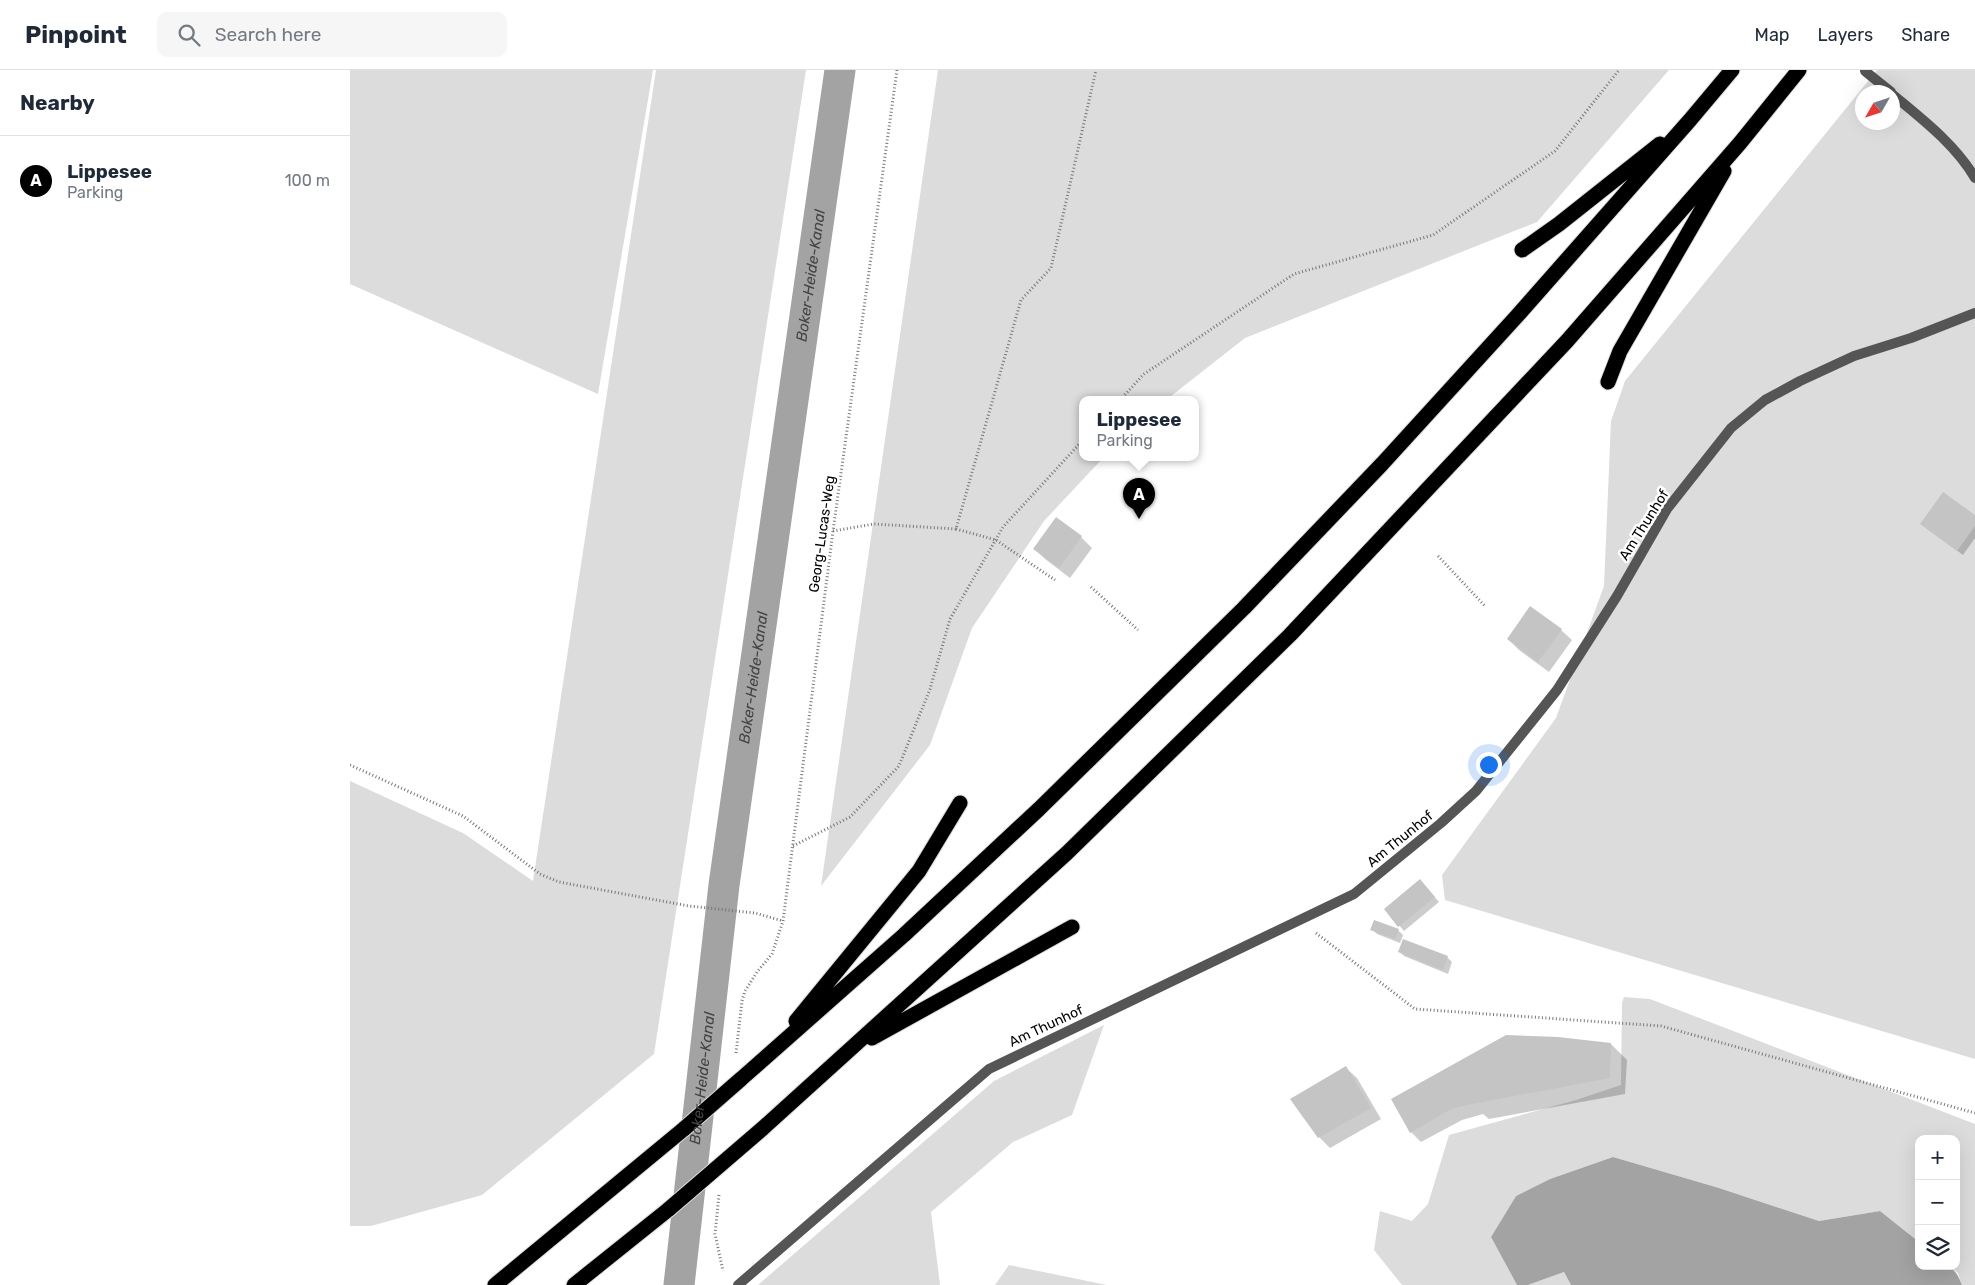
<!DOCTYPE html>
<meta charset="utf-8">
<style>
body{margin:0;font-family:Rubik,sans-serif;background:#f6f6f7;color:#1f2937}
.controls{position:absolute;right:15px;bottom:15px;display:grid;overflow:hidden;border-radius:10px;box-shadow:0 5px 20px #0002}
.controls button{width:45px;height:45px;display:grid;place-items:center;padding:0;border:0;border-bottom:1px solid #e0e1e3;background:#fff;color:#1f2937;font:25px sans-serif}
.compass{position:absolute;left:1505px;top:15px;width:45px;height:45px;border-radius:50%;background:#fff;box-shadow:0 5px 20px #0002;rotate:231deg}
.you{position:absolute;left:1138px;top:694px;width:18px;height:18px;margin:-12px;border:4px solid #fff;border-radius:50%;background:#1a73e8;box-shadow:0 0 0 8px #1a73e833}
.badge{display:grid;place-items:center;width:32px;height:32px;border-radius:50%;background:#000;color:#fff;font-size:16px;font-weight:700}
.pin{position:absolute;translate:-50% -41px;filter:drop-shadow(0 1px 2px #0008)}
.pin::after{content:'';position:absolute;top:26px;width:18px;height:15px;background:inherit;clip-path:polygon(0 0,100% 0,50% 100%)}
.popup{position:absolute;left:729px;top:326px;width:120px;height:65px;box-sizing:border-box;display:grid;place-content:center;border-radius:10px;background:#fff;filter:drop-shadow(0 1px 4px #0005);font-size:16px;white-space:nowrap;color:#747a83}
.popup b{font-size:19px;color:#1f2937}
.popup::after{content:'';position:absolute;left:50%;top:100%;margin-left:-10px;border:10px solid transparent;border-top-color:#fff}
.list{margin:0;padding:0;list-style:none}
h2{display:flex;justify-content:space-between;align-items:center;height:65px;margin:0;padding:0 20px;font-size:21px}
h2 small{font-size:16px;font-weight:400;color:#747a83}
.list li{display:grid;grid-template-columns:32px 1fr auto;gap:15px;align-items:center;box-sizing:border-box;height:90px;padding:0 20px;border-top:1px solid #e0e1e3}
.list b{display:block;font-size:19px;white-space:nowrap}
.list p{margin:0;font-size:16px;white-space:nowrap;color:#747a83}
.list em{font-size:16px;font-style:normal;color:#747a83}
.icon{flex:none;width:28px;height:28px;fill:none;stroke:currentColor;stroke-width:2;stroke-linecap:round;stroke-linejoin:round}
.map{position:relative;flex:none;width:1625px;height:1215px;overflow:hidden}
header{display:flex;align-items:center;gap:30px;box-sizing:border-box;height:70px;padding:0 25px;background:#fff;border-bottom:1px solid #e0e1e3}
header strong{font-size:24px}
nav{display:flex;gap:28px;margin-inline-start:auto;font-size:18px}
.search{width:350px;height:45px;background:#f6f6f7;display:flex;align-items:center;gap:12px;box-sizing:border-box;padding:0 18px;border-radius:10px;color:#747a83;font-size:19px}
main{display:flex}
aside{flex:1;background:#fff}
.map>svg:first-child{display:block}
.green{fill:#dcdcdc;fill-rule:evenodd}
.water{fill:#a3a3a3}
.shadow{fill:#0003}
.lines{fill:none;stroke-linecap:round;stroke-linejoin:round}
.canal{stroke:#a3a3a3;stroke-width:31}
.building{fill:#c4c4c4}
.motorway-casing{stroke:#dbdbdb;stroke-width:17}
.path{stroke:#777;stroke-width:3;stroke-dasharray:1 2.5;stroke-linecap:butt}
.minor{stroke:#555;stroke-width:10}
.motorway{stroke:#000;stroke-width:15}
.motorway-bridge-casing{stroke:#dbdbdb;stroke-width:17;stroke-linecap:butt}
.motorway-bridge{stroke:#000;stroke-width:15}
.labels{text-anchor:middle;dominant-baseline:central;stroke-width:5;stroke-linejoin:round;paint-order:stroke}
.street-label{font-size:14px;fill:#000;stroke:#fff}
.water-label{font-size:15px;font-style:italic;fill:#444;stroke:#fff}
</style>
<header>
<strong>Pinpoint</strong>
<div class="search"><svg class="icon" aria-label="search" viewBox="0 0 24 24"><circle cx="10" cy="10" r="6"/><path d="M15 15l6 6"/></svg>Search here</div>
<nav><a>Map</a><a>Layers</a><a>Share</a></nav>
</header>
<main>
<aside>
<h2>Nearby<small></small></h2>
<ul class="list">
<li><span class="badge">A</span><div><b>Lippesee</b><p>Parking</p></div><em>100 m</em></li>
</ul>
</aside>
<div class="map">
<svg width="1625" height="1215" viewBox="0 0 1625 1215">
<rect width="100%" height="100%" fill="#fff"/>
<!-- green -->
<path class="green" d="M0,0h303l-55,324 -248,-110z
M306,0h150l-152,984 -172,141 -111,31h-21v-445l113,52 70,48z
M588,0h731l-132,152 -292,116 -79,62h-83v58h20l-59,63 -72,107 -42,117 -109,141z
M1527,0h98v989l-530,-159 -3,-25 114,-157 48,-132 7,-165 14,-40zM1512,22h30v30h-30z
M1274,927l26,2 325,125v161h-13l-4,-12 -9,-7h7v-127h-37v103l-39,-31 -61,10 -100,-33 -106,-31 -63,22 -34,17 -25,41 26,48h-115l-28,-35 6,-39 32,10 16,-17 21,-69 127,-35 45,-15 1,-82z
M754,955l-32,90 -59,27 -82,70 9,73h-182l236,-204z
M659,1195l98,20h-112z
M1214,1202l7,13h-43z"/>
<!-- water -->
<path class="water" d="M1263,1087l106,31 100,33 61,-10 39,31v24c23,0 34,-6 43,19h-391l-7,-13 -36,13h-11l-26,-48 25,-41 34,-17z"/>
<!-- shadow -->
<path class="shadow" d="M1625,446v22l-12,17 -41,-31z
M731,467l11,11 -22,30 -25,-19 -10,-10z
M1211,560l11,10 -23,32 -30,-22 -11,-11z
M1075,816l14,16 -35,29 -18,-21z
M1022,859l26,1 5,5 -3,8 -23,-9z
M1049,881l48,6 5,5 -4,12 -44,-18z
M1208,968l53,6 16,16 -2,34 -136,25 -6,-5 -21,6 -41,22 -10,-10z
M996,998l11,10 24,41 -51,29 -11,-11z"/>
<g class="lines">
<!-- canal -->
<path class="canal" id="s1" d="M329,1215l45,-400 116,-815"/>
</g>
<!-- building -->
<path class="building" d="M1593,422l32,23v11l-18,25 -37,-27z
M706,447l26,19 -23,32 -26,-19z
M1180,536l32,23 -24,33 -31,-23z
M1070,809l15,18 -37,30 -14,-18z
M1024,850l25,9 -4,10 -25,-9z
M1053,869l45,17 -5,14 -45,-18z
M1156,965l52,2 53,6 -1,35 -138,26 -21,5 -41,24 -19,-34z
M996,996l25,42 -53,30 -28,-39z"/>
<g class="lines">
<!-- motorway casing -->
<g class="motorway-casing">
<path id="motorway" d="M1172,180l37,-26 101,-80
M1258,312l12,-31 104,-180
M446,951l123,-150 41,-68
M522,968l200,-111
M391,1009l163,-144 135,-126 205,-201 138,-144 135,-148 173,-196 42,-50
M412,1059l305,-276 223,-218 277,-294 173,-198 59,-73
M145,1215l190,-157
M224,1215l95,-76"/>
</g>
<!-- path -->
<path class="path" d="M770,330l24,-26 150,-100 139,-39 122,-84 64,-81
M606,459l40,11 59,40
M483,461l41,-7 82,5 65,-229 30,-32 45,-198
M1088,486l47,50
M741,517l47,43
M0,695l113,51 77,58 19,8 130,24 66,7 28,8
M443,776l57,-29 49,-51 31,-77 20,-70 53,-92 80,-87
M966,863l99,76 246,17 314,87
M386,983l6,-52 3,-10 12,-19 15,-18 11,-33 50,-390 64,-461
M369,1125l-4,39 8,37"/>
<!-- minor -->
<path class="minor" d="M1515,1l26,21
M1542,24c30,25 63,50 83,84
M388,1215l251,-216 365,-175 87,-71 35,-32 81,-101 60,-94 50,-87 64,-81 34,-28 35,-19 54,-25 57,-18 64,-25"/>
<!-- motorway -->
<use href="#motorway" class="motorway"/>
<!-- motorway-bridge casing -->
<g class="motorway-bridge-casing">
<path id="motorway-bridge" d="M335,1058l56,-49
M319,1139l93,-80"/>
</g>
<!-- motorway-bridge -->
<use href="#motorway-bridge" class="motorway-bridge"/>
</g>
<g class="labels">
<!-- street labels -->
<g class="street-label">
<text transform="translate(1294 455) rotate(-58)">Am Thunhof</text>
<text transform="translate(472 464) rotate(-82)">Georg-Lucas-Weg</text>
<text transform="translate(1050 769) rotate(-39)">Am Thunhof</text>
<text transform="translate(696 956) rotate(-25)">Am Thunhof</text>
</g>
<!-- water labels -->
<g class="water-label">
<text stroke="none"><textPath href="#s1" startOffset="1018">Boker-Heide-Kanal</textPath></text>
<text stroke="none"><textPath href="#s1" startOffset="612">Boker-Heide-Kanal</textPath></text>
<text stroke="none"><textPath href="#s1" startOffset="208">Boker-Heide-Kanal</textPath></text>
</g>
</g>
</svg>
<div class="controls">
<button>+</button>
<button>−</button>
<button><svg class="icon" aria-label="layers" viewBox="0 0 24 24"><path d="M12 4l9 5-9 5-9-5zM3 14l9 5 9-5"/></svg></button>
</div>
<svg class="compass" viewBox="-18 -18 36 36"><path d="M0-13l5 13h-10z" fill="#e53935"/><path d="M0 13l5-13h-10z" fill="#747a83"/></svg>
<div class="you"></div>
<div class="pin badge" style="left:789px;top:449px">A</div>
<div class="popup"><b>Lippesee</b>Parking</div>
</div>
</main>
